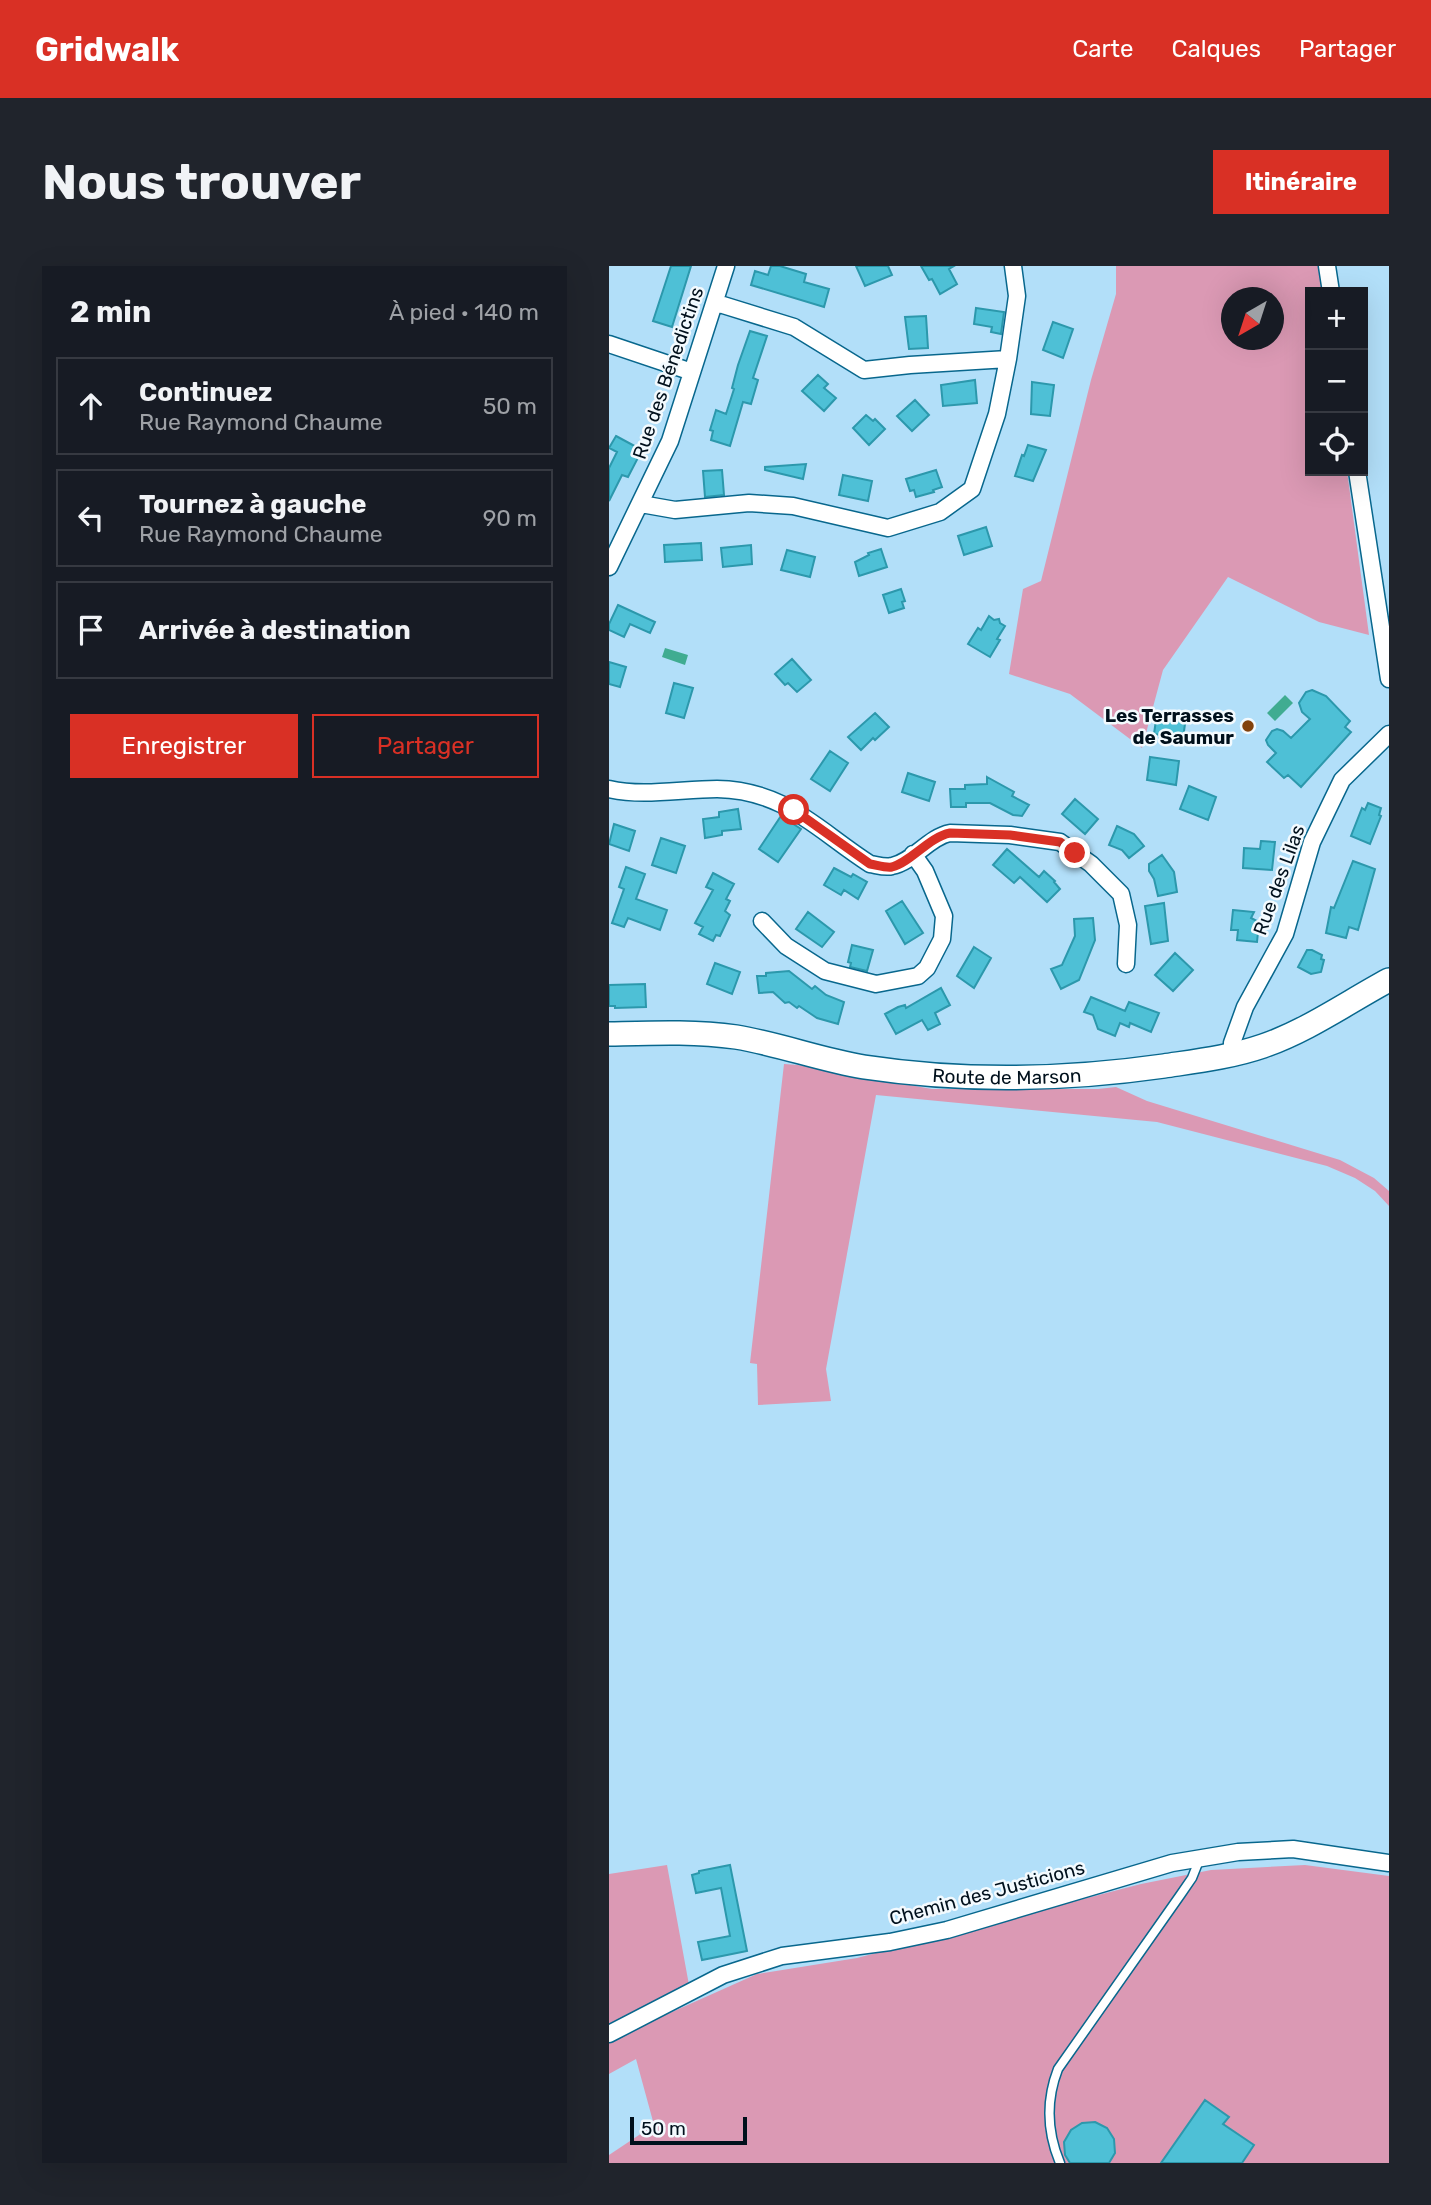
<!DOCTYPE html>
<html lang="fr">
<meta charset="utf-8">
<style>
body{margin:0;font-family:Rubik,sans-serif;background:#20242c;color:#f1f3f6}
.controls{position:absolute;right:21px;top:21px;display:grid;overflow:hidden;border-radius:0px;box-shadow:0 7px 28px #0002}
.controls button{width:63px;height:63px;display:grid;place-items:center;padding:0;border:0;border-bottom:2px solid #363941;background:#171b24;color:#f1f3f6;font:35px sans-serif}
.compass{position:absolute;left:612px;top:21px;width:63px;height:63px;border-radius:50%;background:#171b24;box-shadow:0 7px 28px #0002;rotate:219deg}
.scale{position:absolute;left:21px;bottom:18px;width:117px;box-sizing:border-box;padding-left:7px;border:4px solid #00101c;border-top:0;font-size:19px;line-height:24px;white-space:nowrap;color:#00101c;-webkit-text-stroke:5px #f3fafe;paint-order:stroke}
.stop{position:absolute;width:21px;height:21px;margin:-16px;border:5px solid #d93025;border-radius:50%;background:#fff}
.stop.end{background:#d93025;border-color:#fff;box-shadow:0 2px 7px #0008}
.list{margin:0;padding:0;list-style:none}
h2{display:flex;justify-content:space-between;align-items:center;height:91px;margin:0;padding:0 28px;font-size:30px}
h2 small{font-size:23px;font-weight:400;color:#9ea1a6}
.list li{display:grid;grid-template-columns:46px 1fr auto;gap:21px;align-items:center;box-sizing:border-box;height:98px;margin:0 14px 14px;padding:0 14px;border:2px solid #363941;border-radius:0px}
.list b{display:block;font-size:26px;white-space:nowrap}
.list p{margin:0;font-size:23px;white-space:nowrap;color:#9ea1a6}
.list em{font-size:23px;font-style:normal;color:#9ea1a6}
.actions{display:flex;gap:14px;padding:21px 28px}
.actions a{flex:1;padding:16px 0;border:2px solid #d93025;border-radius:0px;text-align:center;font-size:24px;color:#d93025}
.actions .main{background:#d93025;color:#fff}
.icon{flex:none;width:38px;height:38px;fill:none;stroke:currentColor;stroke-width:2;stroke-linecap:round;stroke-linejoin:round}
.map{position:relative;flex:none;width:780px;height:1897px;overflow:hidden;border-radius:0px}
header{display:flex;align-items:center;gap:42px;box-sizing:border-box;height:98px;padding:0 35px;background:#d93025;color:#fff}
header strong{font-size:33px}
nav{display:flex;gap:38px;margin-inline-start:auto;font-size:24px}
.intro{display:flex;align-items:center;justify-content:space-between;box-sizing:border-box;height:168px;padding:0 42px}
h1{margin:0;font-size:49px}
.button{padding:18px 32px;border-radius:0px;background:#d93025;color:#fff;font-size:24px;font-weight:700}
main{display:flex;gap:42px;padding:0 42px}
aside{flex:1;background:#171b24;border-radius:0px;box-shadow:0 7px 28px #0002}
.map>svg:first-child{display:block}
.green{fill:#db99b4;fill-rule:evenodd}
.water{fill:#40ac91}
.building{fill:#4ec0d6;stroke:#2c98ac;stroke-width:2}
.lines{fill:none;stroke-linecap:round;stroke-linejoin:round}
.lane-casing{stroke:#08678d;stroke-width:11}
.street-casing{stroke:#08678d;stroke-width:19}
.secondary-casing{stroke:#08678d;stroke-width:26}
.lane{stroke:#fff;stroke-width:8}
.street{stroke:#fff;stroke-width:16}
.secondary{stroke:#fff;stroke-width:23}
.route{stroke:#d93025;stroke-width:9}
.poi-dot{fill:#83420c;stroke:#f3fafe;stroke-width:2.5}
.labels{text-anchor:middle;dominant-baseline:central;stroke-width:5;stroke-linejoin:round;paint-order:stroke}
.street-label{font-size:19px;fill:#00101c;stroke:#f3fafe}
.poi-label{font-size:19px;font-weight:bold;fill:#00101c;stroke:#f3fafe;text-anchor:end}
</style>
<header>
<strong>Gridwalk</strong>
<nav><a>Carte</a><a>Calques</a><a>Partager</a></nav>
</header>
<div class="intro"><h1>Nous trouver</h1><a class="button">Itinéraire</a></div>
<main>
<aside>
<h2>2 min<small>À pied · 140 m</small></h2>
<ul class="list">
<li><svg class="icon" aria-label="ahead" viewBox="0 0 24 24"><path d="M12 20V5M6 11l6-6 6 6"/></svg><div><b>Continuez</b><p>Rue Raymond Chaume</p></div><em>50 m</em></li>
<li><svg class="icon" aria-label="left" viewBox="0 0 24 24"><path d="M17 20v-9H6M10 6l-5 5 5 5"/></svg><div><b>Tournez à gauche</b><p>Rue Raymond Chaume</p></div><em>90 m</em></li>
<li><svg class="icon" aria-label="arrive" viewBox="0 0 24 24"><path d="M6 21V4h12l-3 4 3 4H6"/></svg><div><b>Arrivée à destination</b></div></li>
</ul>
<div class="actions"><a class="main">Enregistrer</a><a>Partager</a></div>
</aside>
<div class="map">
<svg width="780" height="1897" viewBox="0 0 780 1897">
<rect width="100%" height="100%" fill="#b2dff9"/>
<!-- green -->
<path class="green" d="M507,0h203l4,26h-13v179h37l22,164 -50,-13 -91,-45 -65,93 -21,78 -72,-54 -61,-20 14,-85 18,-8 50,-201 25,-86zM622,32h42v42h-42z
M175,798l14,1 134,24h166l18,-2 31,14 193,59 34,18 15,13v15l-14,-15 -20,-13 -28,-12 -170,-44 -281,-27 -50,274 5,32 -73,4 -1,-41 -7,-1z
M58,1599l22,120 -80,40v-151z
M696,1599l84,11v287h-780v-8l45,-30 -18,-66 -27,15v-32l16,-9 132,-59 100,-16 284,-74 70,-14z"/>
<!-- water -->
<path class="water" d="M56,382l23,7 -3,10 -23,-8z
M676,429l8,8 -18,18 -8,-8z"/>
<!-- building -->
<path class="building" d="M62,0h20l-19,61 -19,-6z
M162,0h9l26,8 -2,8 25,7 -5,18 -73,-22 4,-14 13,4z
M247,0h32l4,9 -27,11z
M312,0h33l-5,3 8,15 -17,10 -8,-15 -3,1z
M367,42l28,4 -3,22 -10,-2 1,-5 -18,-3z
M317,50l2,32 -19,1 -4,-32z
M444,56l20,7 -10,29 -20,-8z
M141,65l17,5 -14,42 5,2 -7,24 -8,-2 -13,44 -19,-6 2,-9 -3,-1 6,-20 10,4 8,-25 -2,-1 6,-23z
M209,109l10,9 -4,4 12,10 -12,13 -22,-20z
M366,114l2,23 -34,3 -2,-21z
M423,116l22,3 -4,31 -19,-2z
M306,134l14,15 -17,16 -15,-15z
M257,149l7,6 2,-2 10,10 -16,16 -16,-17z
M7,170l26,14 -14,27 -6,-2 -13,26v-33l8,-16 -8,-4z
M419,179l18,5 -13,31 -18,-5 7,-21 2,1z
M197,198l-3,15 -38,-9v-3z
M113,204l2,25 -19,2 -2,-26z
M327,204l6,17 -9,3 1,2 -18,5 -2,-7 -4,1 -4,-12z
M234,209l29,6 -4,20 -29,-6z
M377,261l6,19 -28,9 -6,-19z
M92,277l1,17 -37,2 -1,-17z
M142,279l1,19 -29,3 -2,-19z
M272,283l6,18 -28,9 -4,-14 14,-7 -1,-2z
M178,284l28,7 -5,20 -29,-7z
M292,323l4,12 -3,1 2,6 -15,5 -6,-18z
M9,339l37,17 -5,11 -20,-9 -6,13 -15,-7v-6z
M380,350l5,4 5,-1 1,4 5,3 -8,13 3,1 -10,17 -22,-13 10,-16 3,2z
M183,393l19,21 -14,12 -9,-9 -3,2 -10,-11z
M0,396l17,5 -6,20 -11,-3z
M65,417l19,5 -9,30 -18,-5z
M703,424l14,6 24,25 -5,6 6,5 -50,55 -13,-12 -4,3 -17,-16 9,-9 -8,-8 -2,-5 6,-9 5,-2 6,2 8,7 19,-19 -8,-7 -3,-9 7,-11z
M266,447l14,14 -14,13 -2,-2 -12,12 -13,-13z
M548,447l29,4 -3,21 -29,-4z
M221,485l18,12 -18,28 -19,-12z
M541,491l29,4 -3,24 -29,-5z
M299,507l27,9 -6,19 -27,-9z
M378,511l27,15 -2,4 17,9 -7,11 -9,-1 -23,-12h-24v4h-15l-1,-18h15v-4l22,-1z
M580,520l27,11 -8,23 -28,-11z
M466,533l23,20 -13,15 -23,-20z
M759,537l13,5 -2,7 2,1 -11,28 -19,-8 11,-28 3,2z
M129,543l3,20 -19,2v4l-17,3 -2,-19 16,-2v-5z
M172,550l20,13 -23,33 -19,-13z
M5,558l21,7 -6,20 -20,-7z
M508,560l17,8 10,12 -15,12 -7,-8 -13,-5z
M52,572l24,8 -9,27 -24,-8z
M652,575l14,1 -3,28 -29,-2 1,-20 16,1z
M398,583l32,28 5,-6 11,10 -1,1 6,7 -13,13 -27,-25 -6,6 -21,-18z
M553,589l12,17 3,20 -19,4 -4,-17 -5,-8v-7z
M744,595l22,8 -17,61 -9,-3 -3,11 -20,-5 5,-26 3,1z
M17,601l19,7 -9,25 31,11 -7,20 -32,-12 -4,9 -12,-4 12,-34 -5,-2z
M225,602l17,9 2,-3 14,8 -9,17 -14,-9 -3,5 -17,-10z
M104,607l21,11 -8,15 4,2 -5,10 5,4 -10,21 -4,-1 -3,6 -14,-7 4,-7 -8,-4 18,-33 -7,-3z
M293,635l21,32 -18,11 -19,-33z
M555,637l4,38 -17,3 -6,-38z
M624,644l21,2 -3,6 8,4 -2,20 -20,-2 1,-10h-7z
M199,646l26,20 -12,15 -26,-18z
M484,652l2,22 -16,40 -18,9 -10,-20 11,-4 13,-29 -1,-17z
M243,679l21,5 -6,21 -17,-4 1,-4 -3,-1z
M365,681l17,11 -17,30 -17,-12z
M698,684h5l10,5 -1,4 3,1 -3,12 -10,2 -13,-7z
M566,687l18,17 -20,21 -18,-16z
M106,697l25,9 -8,22 -25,-10z
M180,705l23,18 3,-3 11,9 18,7 -6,22 -21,-6 -18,-12 -2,2 -8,-6 -4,1 -12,-11 -14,1 -2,-17h9v-3z
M36,718l1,23 -31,1v-2h-6v-21z
M332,722l9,17 -15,8 5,11 -12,6 -6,-10 -26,14 -11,-20 13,-7 7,-2 1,3z
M482,731l34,14 4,-9 30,11 -8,19 -21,-9 -1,4 -9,-4 -5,13 -17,-7 -5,-14 -9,-3z
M121,1599l17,86 -45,9 -4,-18 32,-6 -9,-48 -25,5 -4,-18 7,-2v-2z
M596,1834l24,17 -6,7 31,21 -12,18h-81z
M486,1856l12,6 7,11 1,14 -6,10h-39l-5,-8 -1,-13 7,-12 11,-7z"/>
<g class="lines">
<!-- lane casing -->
<g class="lane-casing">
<path id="lane" d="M451,1897c-13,-31 -14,-63 -2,-94l123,-175 11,-16 8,-20"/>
</g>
<!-- street casing -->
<g class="street-casing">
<path id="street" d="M718,0l4,26
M105,38l9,1 71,22 70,43 46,-5 98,-6
M0,78l83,28
M748,205l32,208
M32,238l34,6 74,-7 44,3 95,22 52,-16 32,-23 25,-75 11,-55 9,-63 -4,-30
M0,301l61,-126 56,-175
M0,523c34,8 73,0 108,0 68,1 100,41 153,75 7,1 15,4 22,2 21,-4 37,-29 58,-33l60,2 50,7 31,22 30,30 7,31 -2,39
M153,655l24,25 39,25 51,13 42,-8 9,-8 15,-29 2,-23 -19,-45 -12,-17
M623,789v-12l13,-36 40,-73 27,-92 30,-62 47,-46
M0,1768l114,-59 59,-19 108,-14 57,-12 225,-67 66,-11 55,-3 96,14"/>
</g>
<!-- secondary casing -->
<g class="secondary-casing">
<g id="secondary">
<path id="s1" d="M0,768c42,-1 85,-3 127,3 43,7 85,23 128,30 99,15 202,13 300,-1 33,-5 67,-9 99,-20 44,-15 85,-44 126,-66"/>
</g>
</g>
<!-- lane -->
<use href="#lane" class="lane"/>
<!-- street -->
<use href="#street" class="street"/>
<!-- secondary -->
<use href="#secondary" class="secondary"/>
</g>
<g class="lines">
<!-- route -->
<path class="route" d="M185,544l76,54c7,1 15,4 22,3 19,-5 37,-30 58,-34l60,2 50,7 15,11"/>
</g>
<!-- markers -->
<circle class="poi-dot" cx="639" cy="460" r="7"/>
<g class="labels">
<!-- street labels -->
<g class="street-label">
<text transform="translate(59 107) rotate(-71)">Rue des Bénedictins</text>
<text transform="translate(670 614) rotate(-70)">Rue des Lilas</text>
<text stroke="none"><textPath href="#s1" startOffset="402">Route de Marson</textPath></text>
<text transform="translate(378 1627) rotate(-15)">Chemin des Justicions</text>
</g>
<!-- poi labels -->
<g class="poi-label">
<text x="625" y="449">Les Terrasses<tspan x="625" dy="22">de Saumur</tspan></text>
</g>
</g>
</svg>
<div class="controls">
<button>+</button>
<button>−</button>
<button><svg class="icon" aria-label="locate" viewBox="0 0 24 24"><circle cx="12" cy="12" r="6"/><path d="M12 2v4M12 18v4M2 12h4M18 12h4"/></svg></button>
</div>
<svg class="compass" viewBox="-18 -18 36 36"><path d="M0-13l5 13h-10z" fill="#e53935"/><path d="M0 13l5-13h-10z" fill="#9ea1a6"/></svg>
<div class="scale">50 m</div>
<div class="stop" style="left:185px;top:544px"></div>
<div class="stop end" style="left:466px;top:587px"></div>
</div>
</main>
